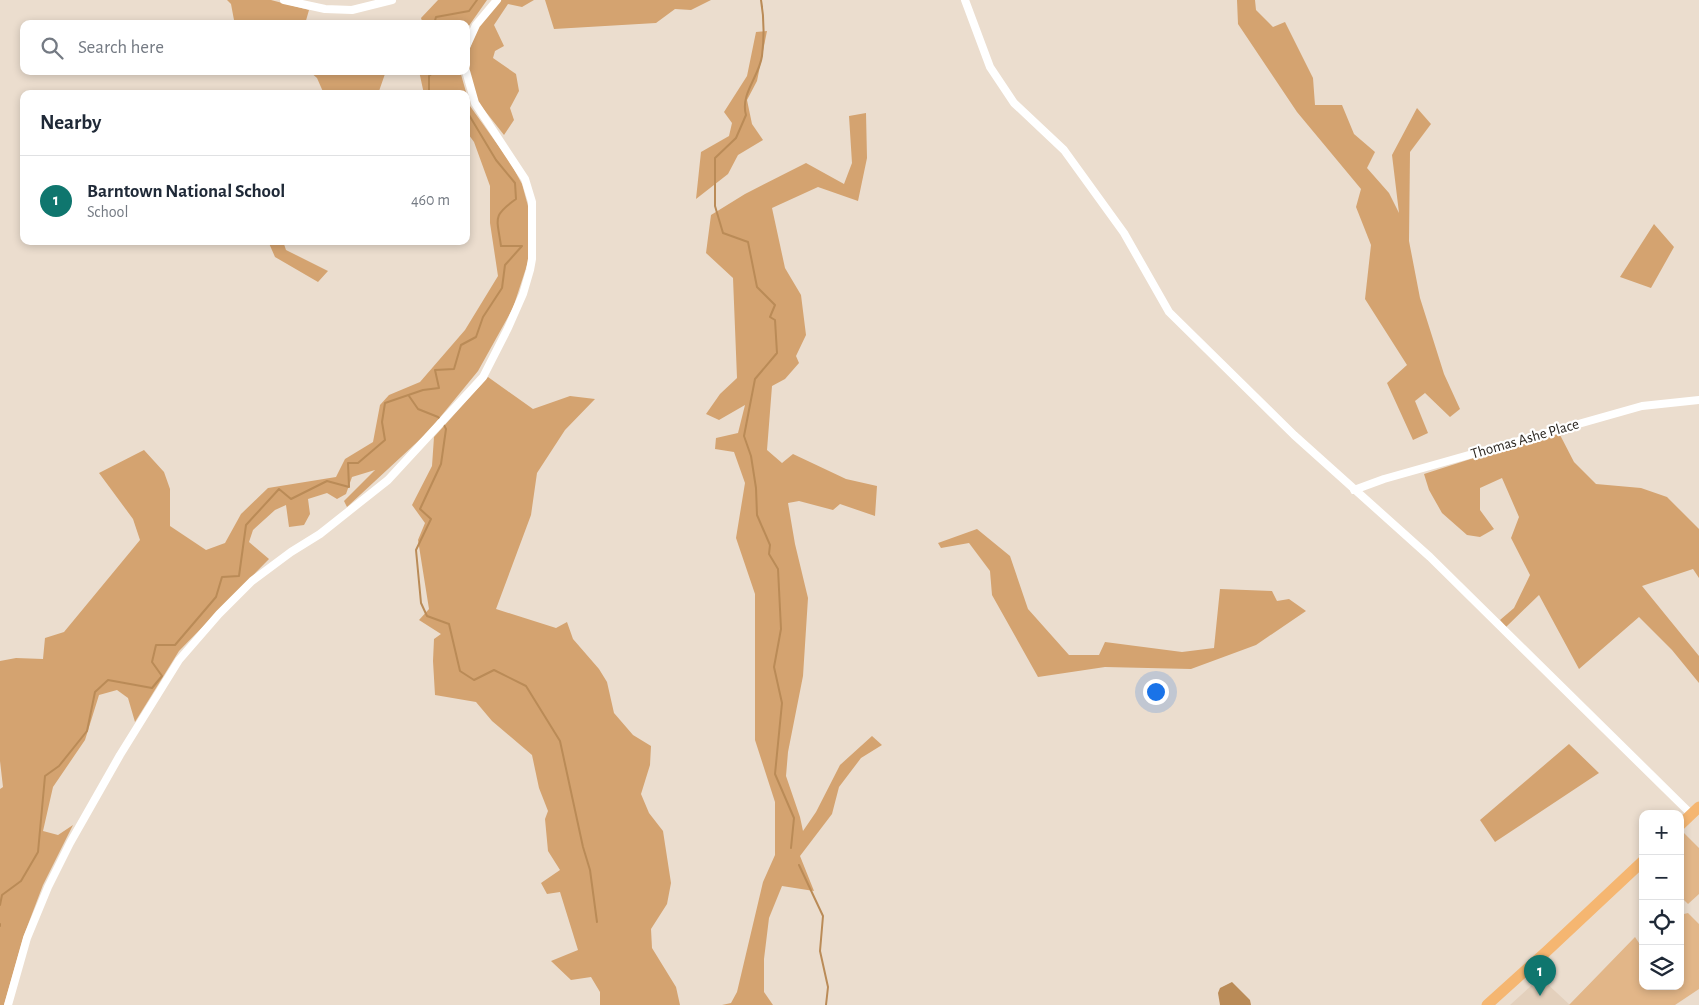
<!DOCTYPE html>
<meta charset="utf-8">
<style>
body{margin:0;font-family:"Alegreya Sans",sans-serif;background:#f2f2f3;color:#1f2937}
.controls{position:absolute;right:15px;bottom:15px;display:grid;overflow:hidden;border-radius:10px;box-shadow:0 2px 8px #0003}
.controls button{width:45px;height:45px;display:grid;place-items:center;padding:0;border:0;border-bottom:1px solid #e0e1e3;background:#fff;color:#1f2937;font:25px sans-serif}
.you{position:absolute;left:1155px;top:691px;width:18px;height:18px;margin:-12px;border:4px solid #fff;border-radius:50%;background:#1a73e8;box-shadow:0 0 0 8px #1a73e833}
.badge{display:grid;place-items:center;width:32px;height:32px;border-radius:50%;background:#0f766e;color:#fff;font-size:16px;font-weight:700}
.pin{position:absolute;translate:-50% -41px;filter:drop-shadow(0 1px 2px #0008)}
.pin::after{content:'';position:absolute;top:26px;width:18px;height:15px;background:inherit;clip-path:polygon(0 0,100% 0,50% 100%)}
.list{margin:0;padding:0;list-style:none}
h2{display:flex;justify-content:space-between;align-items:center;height:65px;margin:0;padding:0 20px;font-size:21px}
h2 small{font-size:16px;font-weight:400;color:#747a83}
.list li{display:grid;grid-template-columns:32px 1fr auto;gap:15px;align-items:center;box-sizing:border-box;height:90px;padding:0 20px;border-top:1px solid #e0e1e3}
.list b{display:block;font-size:19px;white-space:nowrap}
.list p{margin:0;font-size:16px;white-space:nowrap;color:#747a83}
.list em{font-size:16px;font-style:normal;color:#747a83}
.icon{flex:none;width:28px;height:28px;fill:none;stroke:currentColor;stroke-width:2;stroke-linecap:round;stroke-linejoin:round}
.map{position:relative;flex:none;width:1699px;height:1005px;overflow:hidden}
.search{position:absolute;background:#fff;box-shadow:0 2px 8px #0003;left:20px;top:20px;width:450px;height:55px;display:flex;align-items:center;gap:12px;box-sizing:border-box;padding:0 18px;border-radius:10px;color:#747a83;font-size:19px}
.panel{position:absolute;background:#fff;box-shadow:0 2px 8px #0003;left:20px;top:90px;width:450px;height:155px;border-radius:10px}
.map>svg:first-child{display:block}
.built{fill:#e3d0bc}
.green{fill:#e2b688}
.forest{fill:#d4a370}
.water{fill:#ba8b57}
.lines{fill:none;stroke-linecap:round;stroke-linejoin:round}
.stream{stroke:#ba8b57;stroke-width:2}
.minor{stroke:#fff;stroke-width:8}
.highway{stroke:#f5b671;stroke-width:11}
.labels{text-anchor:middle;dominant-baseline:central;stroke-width:4.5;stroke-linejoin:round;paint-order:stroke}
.street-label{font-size:15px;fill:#2a251f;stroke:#fff}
</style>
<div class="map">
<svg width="1699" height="1005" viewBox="0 0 1699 1005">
<rect width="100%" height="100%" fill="#ebddce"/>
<!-- built -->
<path class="built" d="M1543,980l27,25h-60l22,-20 3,2z"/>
<!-- green -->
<path class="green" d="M1684,833l15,15v46l-11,10 -8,-8v-60z
M1688,913l11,11v65l-24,16h-106l66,-68 4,6 4,-3v46h37v-71z"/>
<!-- forest -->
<path class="forest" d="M227,0h44l38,10 -4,14h-78l7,-4 -3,-16z
M438,0h49l-21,30v-6h-43l-2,-6z
M500,0h34l-12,7 -14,-3 -14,21 10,21 -9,5 -2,7 23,16 3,17 -9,17 4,12 -10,15 -26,-33 -12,-42 11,-33z
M545,0h166l-20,10 -16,-1 -19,14 -102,6z
M1237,0h18l1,10 17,17 12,-5 28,56 2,27h27l12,29 21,18 -8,16 22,25 10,20 -7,-58 25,-47 14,16 -21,28 -1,89 11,57 24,76 16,35 -10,8 -25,-24 -10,8 13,32 -15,7 -26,-57 20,-18 -42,-66 6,-54 -15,-38 5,-18 -64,-77 -59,-88z
M767,31l-10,50 -10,19 5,24 11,16 -25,15 -10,19 -32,25 5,-47 28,-16 3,-13 -8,-11 23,-36 9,-44z
M309,71h77l-8,23h-54l-7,-16z
M419,71h41l10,35 40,56 12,22 6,22v56l-15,46 -35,63 -50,61 -81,75 -3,-6 31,-31 -23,7 -6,17 -9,5 -10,-6 -19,6 2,15 -6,11 -15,2 -3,-22 -11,5 -22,20 -4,12 20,17 -90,92 -44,71 -7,-24 -11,-8 -18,5 -14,45 -32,47 -10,44 15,4 15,-10 -30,60 -19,50 -20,70h-4v-216l3,-2 -3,-26v-100l16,-3 27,1 2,-21 19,-6 76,-92 -7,-21 -34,-46 45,-23 20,22 6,17v37l36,24 19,-7 16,-29 27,-26 68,-11 9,-18 28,-17 7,-37 9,-10 31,-13 45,-52 33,-54 -8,-53v-37l-16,-44 -8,-11v-37h-42z
M866,113l1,45 -9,43 -40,-14 -46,21 13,60 16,27 5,40 -10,21 3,7 -14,16 -13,7 -5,64 15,13 11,-9 53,25 31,7 -2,30 -35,-12 -7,6 -34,-9 -11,2 7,41 13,54 -5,78 -15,76 -2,24 14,41 3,14 13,-19 24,-47 32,-29 10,9 -21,13 -22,29 -7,27 -32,42 14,35 -32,-5 -13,32 -5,41v33l9,13h-51l9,-2 6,-11 26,-110 12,-27v-53l-20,-62v-146l-19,-56 9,-55 -11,-31 -19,-3 1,-11 22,-5 7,-28 -26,15 -13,-6 14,-20 17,-16 -4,-100 -27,-25 5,-38 34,-21 61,-31 38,21 8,-21 -3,-47z
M1654,224l20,23 -23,41 -31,-11z
M268,241h15l3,9 42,21 -10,11 -43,-25z
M488,377l45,32 37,-13 25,3 -30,31 -28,43 -6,42 -35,94 60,19 11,-6 6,17 26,30 8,13 7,31 19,22 18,11 -1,19 -9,29 8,19 14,18 8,52 -4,21 -16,25 1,19 24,39 4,18h-80v-13l-9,-15 -20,3 -20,-19 27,-11 -18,-58 -13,2 -6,-11 19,-13 -12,-19 -3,-32 3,-8 -9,-23 -7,-33 -40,-34 -16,-19 -41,-7 -2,-34 1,-22 7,-5 -22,-14 10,-11 -11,-69 7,-17 -13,-18 20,-39 2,-29z
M1558,431l16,31 22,22 45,4 26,9 32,32v49l-6,-9 -51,17 57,70v27l-27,-33 -33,-33 -60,52 -40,-74 -33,32 -6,-7 14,-12 16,-33 -19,-37 8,-21 -17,-39 -22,10v22l14,19 -14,8 -13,-2 -25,-22 -13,-23 -5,-16z
M977,529l33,27 18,53 41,46h30l6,-13 77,10 32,-4 6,-59 52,2 5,10 12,-2 17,12 -50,34 -65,24 -86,-2 -67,10 -46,-82 -2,-24 -21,-28 -28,5 -3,-5z
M1569,744l30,29 -104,69 -15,-22z"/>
<!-- water -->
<path class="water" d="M1232,982l18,18 1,5h-31l-2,-12 2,-5z"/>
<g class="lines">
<!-- stream -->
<path class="stream" d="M761,0c3,17 3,39 1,56 -3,21 -22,38 -16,59l-10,23 -21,20v48l8,27 25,9 9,45 18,18 -5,12 5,3 2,33 -22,26 -11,57 7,20 5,32 1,27 13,30 -1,9 9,15 3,60 -7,38 8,36 -7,71 19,44 -3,30
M434,24l2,-7 33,-6 8,-11
M432,94l-3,-3v-15l6,-5
M409,396l9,13 20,8 2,2
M444,425l2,4 -5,35 -21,45 11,10 -15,31 5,53 6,13 22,8 11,47 14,9 20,-10 32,16 34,55 23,106 7,23 7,52
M799,865l24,51 -3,35 8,36 -2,18
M0,905l2,-10 19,-14 17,-29 7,-76 14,-10 28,-35 8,-39 13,-12 44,8 10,-12 -10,-14 4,-17h19l41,-48 6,-20 17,-1 7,-51 33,-36 12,10 36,-18 22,6 -1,-24h10l27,-23 -3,-18 3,-19 38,-13 16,-2 -4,-18 19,-1 7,-24 15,-8 7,-20 19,-29 3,-23 17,-19h-21c-4,-28 -9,-30 15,-47l-1,-16 -19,-23 -30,-50
M0,924v2"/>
<!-- minor -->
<path class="minor" d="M284,0l41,9 27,1 40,-10
M965,0l25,67 24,36 50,47 60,83 45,79 125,123 136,122 261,257
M466,47l10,-22 21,-25
M1354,490l30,-11 258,-73 57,-6
M8,1005l19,-67 21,-51 22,-44 50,-88 59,-95 40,-46 33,-33 39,-29 29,-18 68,-54 95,-103 25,-49 15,-34 7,-24 2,-11v-57l-7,-23 -50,-76 -9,-32"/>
<!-- highway -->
<path class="highway" d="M1680,825l19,-18
M1487,1005l60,-54 96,-90"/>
</g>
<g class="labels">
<!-- street labels -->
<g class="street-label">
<text transform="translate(1525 439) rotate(-16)">Thomas Ashe Place</text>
</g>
</g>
</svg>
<div class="controls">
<button>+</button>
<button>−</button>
<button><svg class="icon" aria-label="locate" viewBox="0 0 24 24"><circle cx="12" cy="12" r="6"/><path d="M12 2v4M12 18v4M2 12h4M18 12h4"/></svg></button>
<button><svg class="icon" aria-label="layers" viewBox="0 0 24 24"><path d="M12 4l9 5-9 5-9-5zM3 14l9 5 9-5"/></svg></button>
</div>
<div class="you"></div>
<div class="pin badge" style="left:1540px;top:996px">1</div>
<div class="search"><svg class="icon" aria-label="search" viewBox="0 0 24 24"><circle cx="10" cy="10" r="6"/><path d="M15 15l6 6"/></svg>Search here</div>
<section class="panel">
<h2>Nearby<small></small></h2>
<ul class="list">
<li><span class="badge">1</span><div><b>Barntown National School</b><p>School</p></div><em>460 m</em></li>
</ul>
</section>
</div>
